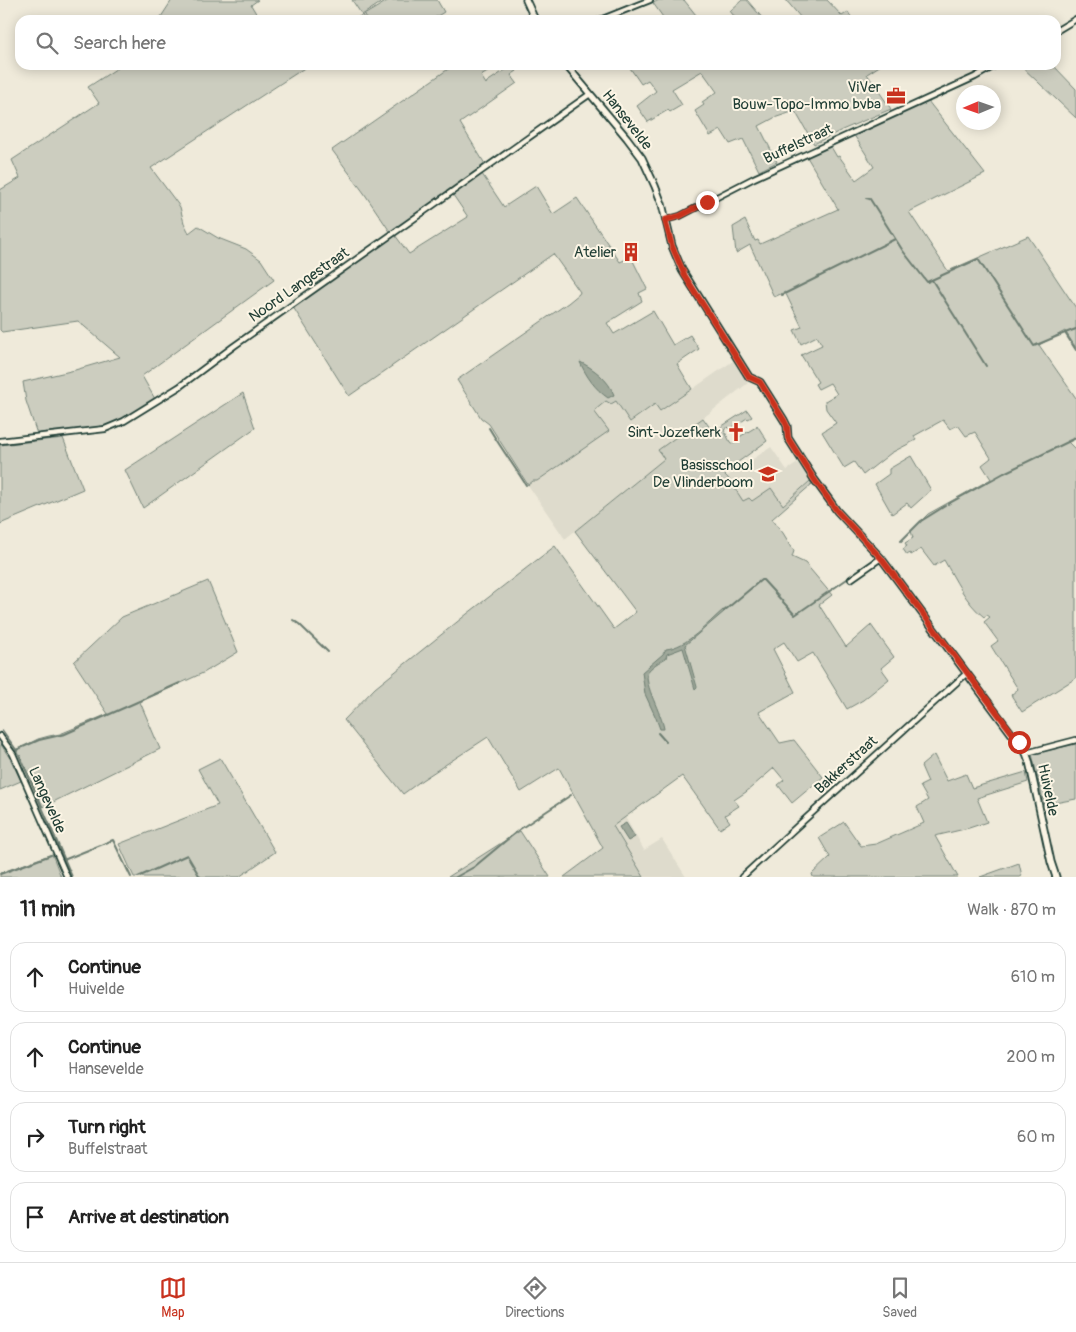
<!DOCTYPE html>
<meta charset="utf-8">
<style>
body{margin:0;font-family:Pangolin,sans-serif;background:#f6f6f6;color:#222}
.compass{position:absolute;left:956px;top:85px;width:45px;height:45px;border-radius:50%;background:#fff;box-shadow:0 2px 12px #0003;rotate:268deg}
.stop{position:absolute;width:15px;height:15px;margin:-11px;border:4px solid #c8321e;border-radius:50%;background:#fff}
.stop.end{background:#c8321e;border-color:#fff;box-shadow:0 1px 5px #0008}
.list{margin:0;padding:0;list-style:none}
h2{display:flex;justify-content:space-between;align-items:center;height:65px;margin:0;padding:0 20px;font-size:21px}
h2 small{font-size:16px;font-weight:400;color:#767676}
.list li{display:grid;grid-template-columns:32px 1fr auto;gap:15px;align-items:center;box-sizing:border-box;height:70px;margin:0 10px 10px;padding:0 10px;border:1px solid #e0e0e0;border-radius:15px}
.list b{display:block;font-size:19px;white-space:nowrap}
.list p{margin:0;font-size:16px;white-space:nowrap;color:#767676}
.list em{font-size:16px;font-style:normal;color:#767676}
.icon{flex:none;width:28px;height:28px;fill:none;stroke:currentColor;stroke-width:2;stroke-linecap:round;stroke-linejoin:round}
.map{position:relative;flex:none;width:1076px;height:877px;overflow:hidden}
.search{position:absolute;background:#fff;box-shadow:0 2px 12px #0003;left:15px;right:15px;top:15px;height:55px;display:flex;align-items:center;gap:12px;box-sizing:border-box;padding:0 18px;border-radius:15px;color:#767676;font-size:19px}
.sheet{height:385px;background:#fff}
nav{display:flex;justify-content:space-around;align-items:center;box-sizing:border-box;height:70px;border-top:1px solid #e0e0e0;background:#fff;font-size:14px;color:#767676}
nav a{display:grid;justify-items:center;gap:2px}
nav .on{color:#c8321e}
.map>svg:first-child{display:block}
.built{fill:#dedbcc}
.green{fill:#cccdbf;stroke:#76857a}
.water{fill:#9fa89a;stroke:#6c7d71}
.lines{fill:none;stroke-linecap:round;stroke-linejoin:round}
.stream{stroke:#6c7d71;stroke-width:2}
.minor-casing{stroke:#1f3d34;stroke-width:8}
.tertiary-casing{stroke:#1f3d34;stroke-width:9}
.minor{stroke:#fcf5e5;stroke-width:4.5}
.tertiary{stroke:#fcf5e5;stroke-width:5.5}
.route{stroke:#c8321e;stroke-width:6}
.labels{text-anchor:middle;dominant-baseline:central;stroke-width:4;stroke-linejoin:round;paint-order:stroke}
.poi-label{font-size:15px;fill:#1f3d34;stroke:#fcf5e5;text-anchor:end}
.street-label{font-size:15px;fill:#1f3d34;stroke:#fcf5e5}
</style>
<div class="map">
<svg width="1076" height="877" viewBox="0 0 1076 877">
<rect width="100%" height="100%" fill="#efeada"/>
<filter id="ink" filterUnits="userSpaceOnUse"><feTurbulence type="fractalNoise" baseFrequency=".02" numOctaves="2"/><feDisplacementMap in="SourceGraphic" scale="10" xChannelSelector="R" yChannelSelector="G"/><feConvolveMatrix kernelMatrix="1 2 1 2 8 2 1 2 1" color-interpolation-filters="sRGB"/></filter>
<g filter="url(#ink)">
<!-- built -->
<path class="built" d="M733,361l15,22 -45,35 -45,32 6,9 -99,80 -37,-54 6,-4h3l71,-50 -14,-21 13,-10 9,1 15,21 24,-18 6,7z
M771,447l16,23 11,-7 12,18 -27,24 -40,-4 -15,-23 -2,-1z
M625,817l19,33 18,-11 24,38h-42l-31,-51z"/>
<!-- green -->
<path class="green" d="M172,0h86l-7,5 9,15h-101z
M352,0h33l-23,15 3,5h-11l8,-5z
M389,0h48l7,12 -13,8h-64l-3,-5z
M659,0h25l16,20h-35l-12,-17z
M742,0h5l17,20h-27l-7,-9z
M786,0h41l15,16 6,-4 5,8h-54l2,-2z
M122,65h187l-158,103 29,39 4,16 5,10 9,-7 20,12 28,11 15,11 13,20 -132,96 13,23 -36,22 -12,5 -12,2 -58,6 -11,-33 -3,-19 52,-12 45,-13 -42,-36 -76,11 -2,-2v-140l20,-12 -8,-18 87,-57 -11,-16z
M454,65h45l-18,11 5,8 1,-2 26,-17 4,6 -6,4 6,8 -57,40 25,41 -7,6 -87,63 -27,-40 -32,-43z
M628,65h110l1,1 2,-1h140l-14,9 24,35 -49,21 -28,14 -19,-33 -21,7 -15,8 18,36 -18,9 -16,-32 -13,5 -9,-14 -11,6 -15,-25 9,-6 -2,-3 15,-10 -15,-21 -30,18 10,16 -12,7 -2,-2 -20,12 -11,-16 19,-15 -8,-11 -7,4z
M1020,65h33l23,24v29z
M928,101l57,73 -76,38 39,59 80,-35 48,72v40l-11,-17 -26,14 37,53v39l-9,4 9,9v228l-54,34 -11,-17 7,-6 -27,-43 7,-5 -14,-19 6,-5 -3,-2 -3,2c-18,-14 -29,-38 -40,-57l-10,6 -13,-17 -10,6 -1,-2 -3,2 -4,-6 4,-3 -2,-3 8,-5 -2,-7 17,-17 63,-35 -9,-14 9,-7 -16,-26 -9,4 -8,-11 -8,4 -7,-9 -29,16 2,4 -25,13 -28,22 -9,-13 -10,6 -22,-36 14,-9 -10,-14 -1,-8 12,-7 -7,-11 -12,6 -3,-5 3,-2 -17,-27 21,-10 -5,-9 -16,8 -7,-14 8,-3 -17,-35 -11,5 -24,-52 -14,8 -3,-26 12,-7 10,21 3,-1 2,4 78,-35 -31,-52 23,-12 7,12 2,-1 17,24 18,-13 -20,-32z
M482,174l22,33 32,-21 17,28 24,-16 43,64 11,-5 16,32 -8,4 3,8 -35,22 7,11 39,-23 20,34 17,-10 9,14 -22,15 15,25 -32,22 -5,-7 -25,18 -14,-21 -5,3 -5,-3 -12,10 15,20 -72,50h-4l-5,4 -39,-61 -8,-6 -24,-38 111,-77 11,-9 1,-2 -27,-38 -204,142 -56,-89 102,-72 14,19 59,-37 -15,-22z
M243,393l12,35 -112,80 -18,-38z
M747,410l5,7 -4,2 -1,-1 -17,11 -2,-2 -4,3 6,12 3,2 4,-3 -1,-2 20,-12 1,-2 10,16 -44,32 5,5 15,23 6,-3 3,3 19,-13 12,17 27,-24 2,3 -40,35 11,14 11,18 -2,6 13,6 27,32 -13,10 27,42 25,-22 23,32 -13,11 8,11 -26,21 -16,9 -34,-56 -16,9 -13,-20 -11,7 22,43 -36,20 21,31 14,-3 29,37 -31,26 -14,-18 6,-5 -10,-12 -28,24 -12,8 5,6 -14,9 5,7 -10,7 -38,-53 -69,50 31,51h-80l39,-29 -44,-80 -38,24 -33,-55 -66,43 -19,14 -59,-74 31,-32 92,-74 88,-68 59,83 22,-17 -61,-81 89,-72 -6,-9 45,-32 10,14z
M63,438l20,51 -83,35v-79z
M911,456l20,34 -20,18 -4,-5 -15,11 -17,-30 14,-10v-5z
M208,581l30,71 -33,20 -65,30 20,47 -117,58 -27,-57 22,-11 11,-3 11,-2 48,-20 -34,-52 48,-45z
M0,743l11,17 10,21 -21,9z
M1076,744v55l-32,6 -12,-51z
M934,755l13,26 19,-7 6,14 54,-16 2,10 -51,16 10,24 -18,6 -34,8 23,41h-145l-1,-3 18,-17 -11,-19 25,-16 17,24 15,-2 48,-21 -7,-16 11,-7 -8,-14 8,-4 -7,-16z
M220,758l55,94 -36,25h-105l-15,-33 99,-39 -20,-36z
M520,831l30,46h-102z
M52,854l9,23h-61v-4z
M1019,863l3,13 -2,1h-40z"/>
<!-- water -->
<path class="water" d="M580,362c13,6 29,18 34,33l-6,3c-13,-9 -22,-22 -28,-36z
M723,610l2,1 -40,34 12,42 -2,2 -12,-41 -16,6 -1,4c-5,3 -16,9 -18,14 -5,12 14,42 16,57h-4l-4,-11 -11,-24 -3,-22 21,-18 3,-5c21,-2 42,-26 57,-39z
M626,823l9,14 -7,4 -9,-14z"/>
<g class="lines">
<!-- stream -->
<path class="stream" d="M866,198l4,1 33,52 24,31 51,-23 56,87 31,-13 11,17
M932,280l54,86
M782,295l113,-56
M1065,333l11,-4
M489,428c12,20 25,38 37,57
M948,504l56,-31 72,-35
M901,541l20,-20 24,-15
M858,571l16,-11
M724,611l37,-31h2l32,35 55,-38
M293,620l6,4 29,28
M2,730l15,21
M658,733l8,9
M16,750l23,-10 26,-6 115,-51
M20,756l52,121
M66,859l47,-19 18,37
M0,874l51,-19
M138,877l49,-22 13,22
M456,877l18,-10 46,-38 51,-34"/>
<!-- minor casing -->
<g class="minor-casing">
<path id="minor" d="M600,20l50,-20
M1056,31l20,-12
M665,220l15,-4 74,-38 221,-101 21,-12
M0,441l105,-12 19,-8 55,-34 55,-41 356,-252
M851,579l30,-21
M0,736l13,18 54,123
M1026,753l50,-13
M742,877l61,-56 164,-148"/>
</g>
<!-- tertiary casing -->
<g class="tertiary-casing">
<path id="tertiary" d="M526,0l9,20
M566,65l61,73 15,20 13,28 7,18 10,42 10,24 67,107 11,5 24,38 3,6 1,12 26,41 16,22 7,10 44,47 145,195 3,8 22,101 5,15"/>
</g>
<!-- minor -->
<use href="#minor" class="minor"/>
<!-- tertiary -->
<use href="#tertiary" class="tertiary"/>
</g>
</g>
<g class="lines" filter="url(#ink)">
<!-- route -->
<path class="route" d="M707,202l-27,14 -15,4 7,26 13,30 64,101 11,5 24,38 3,6 1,12 26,41 23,32 44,47 138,184"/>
</g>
<!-- icons -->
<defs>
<g id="office-bare" transform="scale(1.5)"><path d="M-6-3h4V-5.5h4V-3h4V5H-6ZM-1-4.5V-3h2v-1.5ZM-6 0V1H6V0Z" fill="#c8321e" stroke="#fcf5e5" stroke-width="2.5" paint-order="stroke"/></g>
<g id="building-bare" transform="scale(1.5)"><path d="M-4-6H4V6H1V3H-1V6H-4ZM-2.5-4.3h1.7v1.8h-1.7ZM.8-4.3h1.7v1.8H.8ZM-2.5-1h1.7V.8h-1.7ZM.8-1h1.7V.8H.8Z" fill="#c8321e" stroke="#fcf5e5" stroke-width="2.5" paint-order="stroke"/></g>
<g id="church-bare" transform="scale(1.5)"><path d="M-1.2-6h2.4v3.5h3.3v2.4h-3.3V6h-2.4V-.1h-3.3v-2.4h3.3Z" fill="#c8321e" stroke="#fcf5e5" stroke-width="2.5" paint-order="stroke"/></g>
<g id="school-bare" transform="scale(1.5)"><path d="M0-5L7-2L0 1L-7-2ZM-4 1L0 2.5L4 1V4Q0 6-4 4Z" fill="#c8321e" stroke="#fcf5e5" stroke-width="2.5" paint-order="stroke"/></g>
</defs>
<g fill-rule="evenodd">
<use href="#office-bare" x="896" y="96"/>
<use href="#building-bare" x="631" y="252"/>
<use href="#church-bare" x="736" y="432"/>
<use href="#school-bare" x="768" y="474"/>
</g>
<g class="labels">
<!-- poi labels -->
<g class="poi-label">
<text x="881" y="87">ViVer<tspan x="881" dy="17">Bouw-Topo-Immo bvba</tspan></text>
<text x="616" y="252">Atelier</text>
<text x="721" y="432">Sint-Jozefkerk</text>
<text x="753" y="465">Basisschool<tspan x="753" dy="17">De Vlinderboom</tspan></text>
</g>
<!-- street labels -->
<g class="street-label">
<text transform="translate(627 120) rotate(52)">Hansevelde</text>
<text transform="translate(798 144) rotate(-25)">Buffelstraat</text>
<text transform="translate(299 285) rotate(-35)">Noord Langestraat</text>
<text transform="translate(846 765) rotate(-42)">Bakkerstraat</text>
<text transform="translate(1048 790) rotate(78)">Huivelde</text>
<text transform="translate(47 800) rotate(66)">Langevelde</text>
</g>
</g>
</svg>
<svg class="compass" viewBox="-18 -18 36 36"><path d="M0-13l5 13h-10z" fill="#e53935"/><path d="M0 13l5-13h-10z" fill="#767676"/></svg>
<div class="stop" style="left:1019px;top:742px"></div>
<div class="stop end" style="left:707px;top:202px"></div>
<div class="search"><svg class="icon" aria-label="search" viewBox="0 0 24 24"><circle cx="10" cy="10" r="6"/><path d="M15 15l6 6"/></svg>Search here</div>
</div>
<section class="sheet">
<h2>11 min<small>Walk · 870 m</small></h2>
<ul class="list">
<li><svg class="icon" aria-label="ahead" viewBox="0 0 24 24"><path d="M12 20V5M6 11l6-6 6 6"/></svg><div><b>Continue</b><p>Huivelde</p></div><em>610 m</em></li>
<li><svg class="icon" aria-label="ahead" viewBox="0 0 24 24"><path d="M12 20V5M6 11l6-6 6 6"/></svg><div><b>Continue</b><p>Hansevelde</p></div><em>200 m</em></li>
<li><svg class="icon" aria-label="right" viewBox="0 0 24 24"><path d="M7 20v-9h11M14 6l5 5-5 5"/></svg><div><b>Turn right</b><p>Buffelstraat</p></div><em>60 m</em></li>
<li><svg class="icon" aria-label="arrive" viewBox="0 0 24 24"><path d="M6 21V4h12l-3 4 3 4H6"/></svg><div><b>Arrive at destination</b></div></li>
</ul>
</section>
<nav>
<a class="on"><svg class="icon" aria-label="map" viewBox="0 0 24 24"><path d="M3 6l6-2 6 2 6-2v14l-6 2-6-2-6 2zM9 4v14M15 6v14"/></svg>Map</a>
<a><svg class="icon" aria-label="directions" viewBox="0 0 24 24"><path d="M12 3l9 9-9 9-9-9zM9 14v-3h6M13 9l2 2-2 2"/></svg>Directions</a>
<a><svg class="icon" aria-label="saved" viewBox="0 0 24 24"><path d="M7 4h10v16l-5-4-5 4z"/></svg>Saved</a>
</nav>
